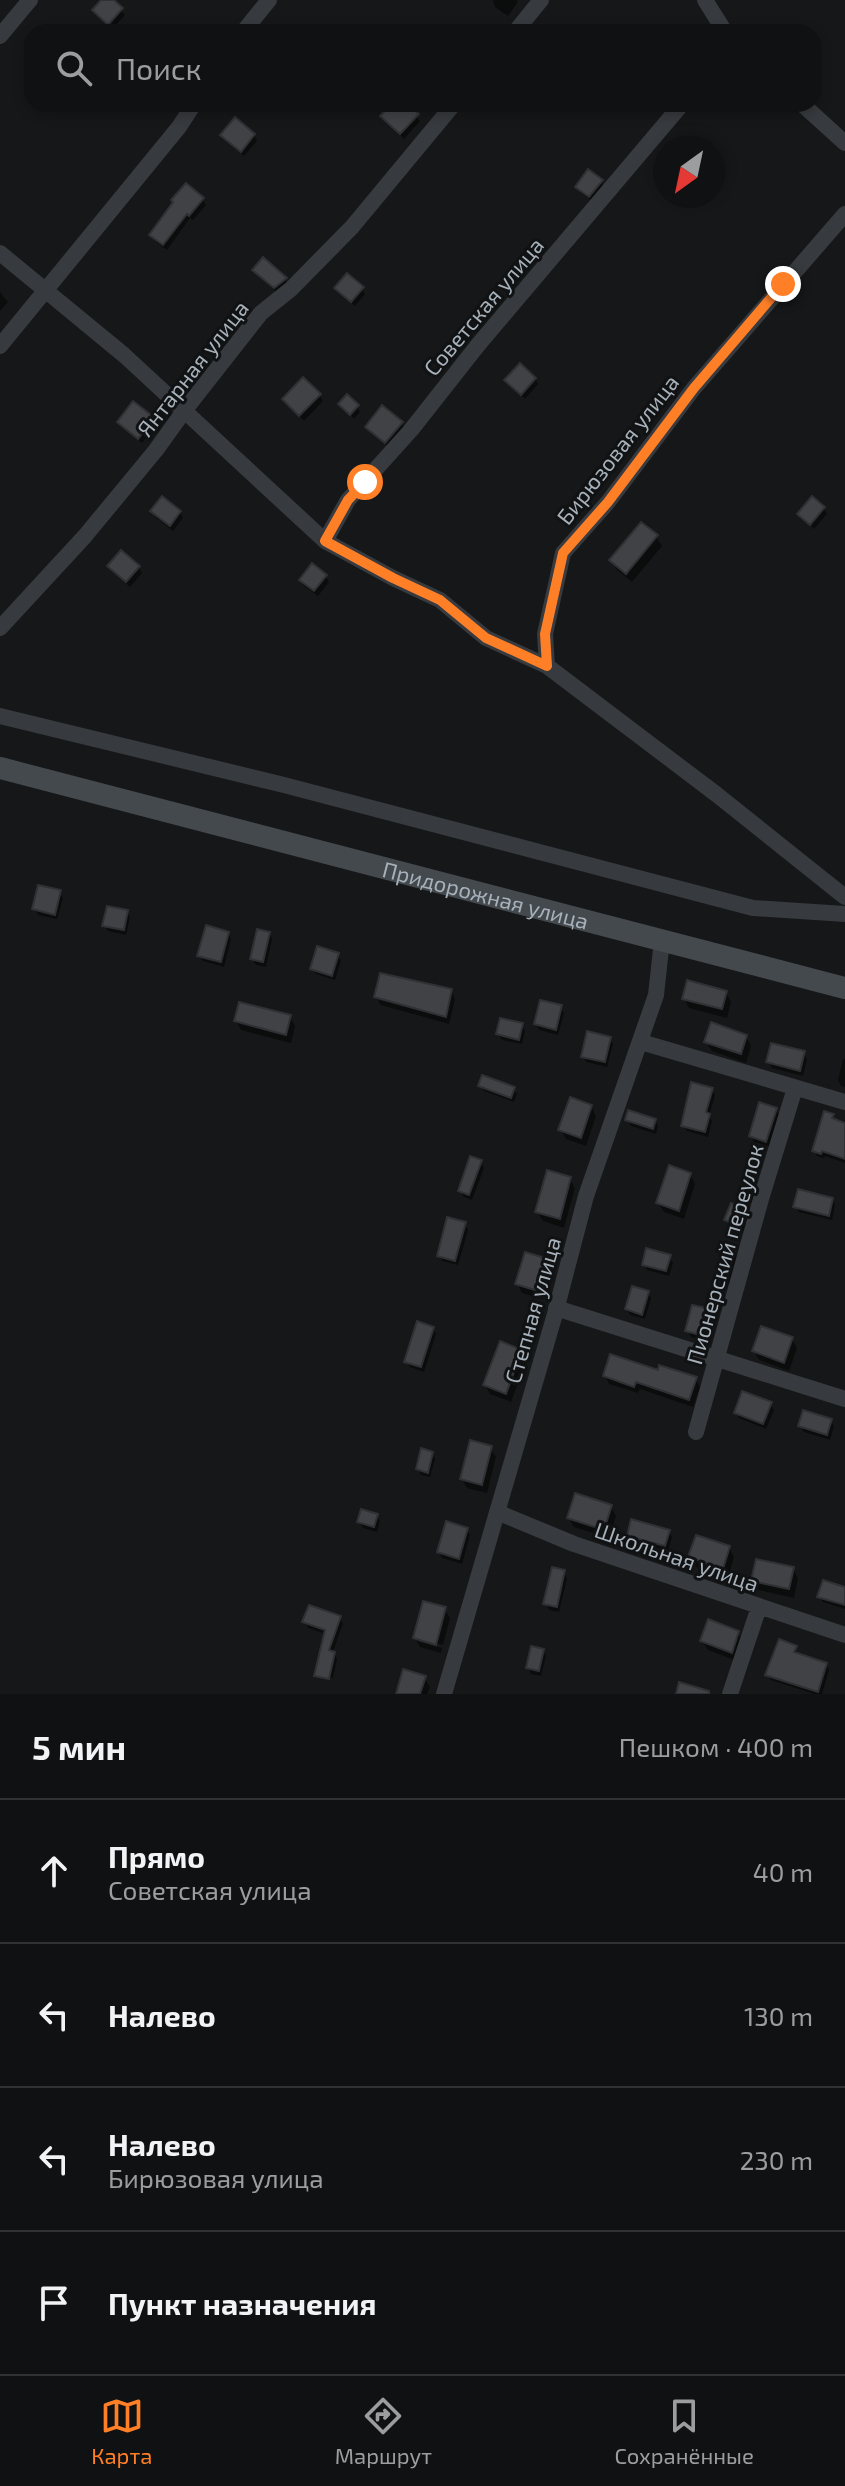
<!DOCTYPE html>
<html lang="ru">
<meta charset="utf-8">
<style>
body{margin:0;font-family:"Exo 2",sans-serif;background:#1e1f20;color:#f1f3f6}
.compass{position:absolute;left:653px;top:136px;width:72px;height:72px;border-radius:50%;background:#101112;box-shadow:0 4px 12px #0003;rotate:213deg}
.stop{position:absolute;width:24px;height:24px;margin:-18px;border:6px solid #ff7f27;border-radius:50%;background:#fff}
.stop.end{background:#ff7f27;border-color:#fff;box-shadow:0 2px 8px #0008}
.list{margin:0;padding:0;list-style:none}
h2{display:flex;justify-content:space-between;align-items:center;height:104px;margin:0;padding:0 32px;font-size:34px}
h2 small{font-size:26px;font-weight:400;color:#9c9d9f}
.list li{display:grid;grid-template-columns:52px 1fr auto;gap:24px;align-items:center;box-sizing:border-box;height:144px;padding:0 32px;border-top:2px solid #303132}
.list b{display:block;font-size:30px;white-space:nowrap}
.list p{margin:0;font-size:26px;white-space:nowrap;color:#9c9d9f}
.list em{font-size:26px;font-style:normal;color:#9c9d9f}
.icon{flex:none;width:44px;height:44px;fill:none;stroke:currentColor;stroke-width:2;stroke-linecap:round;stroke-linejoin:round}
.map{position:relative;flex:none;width:845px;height:1694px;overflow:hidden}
.search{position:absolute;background:#101112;box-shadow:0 4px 12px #0003;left:24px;right:24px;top:24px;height:88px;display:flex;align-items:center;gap:20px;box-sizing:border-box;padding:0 28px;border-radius:24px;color:#9c9d9f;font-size:30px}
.sheet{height:680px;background:#101112}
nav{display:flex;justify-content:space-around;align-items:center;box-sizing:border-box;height:112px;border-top:2px solid #303132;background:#101112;font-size:22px;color:#9c9d9f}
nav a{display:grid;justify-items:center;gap:4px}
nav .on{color:#ff7f27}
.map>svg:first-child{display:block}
.shadow{fill:#0007;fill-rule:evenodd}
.building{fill:#404246;stroke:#303135;stroke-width:2}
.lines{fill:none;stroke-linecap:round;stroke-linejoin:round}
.street{stroke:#373a3e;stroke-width:16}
.secondary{stroke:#44494e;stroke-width:22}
.route{stroke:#ff7f27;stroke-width:10}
.labels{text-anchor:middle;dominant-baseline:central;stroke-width:6;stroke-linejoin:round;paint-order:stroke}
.street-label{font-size:22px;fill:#a7b1ba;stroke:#111213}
</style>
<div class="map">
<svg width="845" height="1694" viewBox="0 0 845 1694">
<rect width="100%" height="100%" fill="#161718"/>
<!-- shadow -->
<path class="shadow" d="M104,0h7l14,15 -13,14 -18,-19z
M493,0h24l1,2 -10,14 -13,-9z
M568,24l9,8h-16z
M393,104h12l15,17 -16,18 -22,-23z
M223,135h31l3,6 -13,15 -18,-15z
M601,182l4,5 -12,15 -12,-9 -3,-6z
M202,199l4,6 -13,15 -3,-2 -23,32 -12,-9 -4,-6 24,-32z
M254,270l31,9 3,5 -10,9 -20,-17z
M337,288l25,1 3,5 -10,12z
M0,292l8,10 -8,9z
M535,379l3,5 -13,15 -18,-19z
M319,395l4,6 -19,20 -20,-21z
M340,405l17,1 3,6 -6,7z
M153,419l3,6 -14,18 -19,-15 -4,-6z
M401,423l4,6 -16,18 -18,-14 -3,-6z
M823,508l4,6 -13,15 -14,-15z
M152,511l28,1 3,6 -10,13 -18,-14z
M656,537l6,9 -30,36 -15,-12 -5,-9z
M110,566l29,1 3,6 -12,14 -17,-15z
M325,576l4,6 -11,14 -14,-10 -3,-6z
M59,892l4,6 -6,21 -19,-4 -3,-6z
M126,912l4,5 -4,18 -18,-4 -3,-5z
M228,933l3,6 -7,28 -21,-6 -4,-5z
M269,933l3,6 -6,28 -10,-2 -4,-6z
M338,955l3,6 -6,19 -19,-6 -4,-6z
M382,975l69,16 4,8 -6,25 -68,-19 -5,-8zM379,996l58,15 -1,4 -57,-15z
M726,992l5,10 -4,16 -38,-10 -5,-9z
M560,1007l4,6 -6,22 -19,-5 -3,-6z
M290,1017l5,9 -4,17 -50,-13 -5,-9z
M522,1025l3,6 -3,13 -20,-4 -4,-6z
M746,1036l5,10 -5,17 -34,-12 -6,-9z
M609,1038l4,6 -6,23 -21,-5 -3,-6z
M804,1053l3,6 -4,17 -31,-8 -3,-6z
M843,1059h2v28l-4,-1 -3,-6z
M480,1086l33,3 4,5 -3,8 -30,-11z
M711,1089l4,6 -6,21 3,5 -4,16 -21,-6 -4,-6z
M591,1106l5,10 -10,30 -20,-7 -5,-9z
M776,1109l3,6 -10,31 -15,-4 -3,-6z
M832,1116l4,6 9,3v38l-20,-7 -1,2 -7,-2 -3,-6z
M628,1120h27l3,6 -2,8 -25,-8z
M480,1162l4,6 -12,32 -8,-3 -4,-6z
M690,1174l5,10 -11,35 -20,-7 -6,-9z
M570,1179l5,9 -11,40 -21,-7 -6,-9z
M832,1199l3,6 -3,15 -33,-8 -3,-5z
M745,1211l4,6 -5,14 -14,-6 -3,-5z
M464,1224l4,6 -10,35 -16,-4 -3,-6z
M734,1251l3,6 -7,27 -8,-3 -4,-6z
M669,1257l4,6 -4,13 -22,-6 -3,-6z
M546,1260l6,10 -9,29 -21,-6 -5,-10z
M648,1293l3,5 -6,21 -15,-4 -3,-6z
M710,1311l3,6 -6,24 -16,-4 -4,-6z
M433,1328l3,6 -12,38 -14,-5 -4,-5z
M792,1339l5,9 -8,23 -30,-11 -5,-9z
M521,1351l5,10 -15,41 -21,-8 -5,-9z
M659,1373l37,6 4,8 -7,20 -53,-18 -2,4 -29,-9 -4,-8z
M770,1404l4,6 -8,19 -27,-11 -3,-5z
M831,1421l3,5 -4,14 -26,-8 -4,-6z
M490,1448l6,9 -9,36 -20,-5 -5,-9z
M432,1453l3,6 -5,18 -9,-2 -3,-6z
M611,1507l5,9 -7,22 -35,-11 -5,-9z
M376,1516l4,5 -3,11 -14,-4 -4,-6z
M467,1529l3,6 -8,29 -20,-6 -3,-6z
M669,1532l3,5 -4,14 -36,-10 -3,-5z
M729,1547l5,10 -6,20 -32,-10 -5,-10z
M793,1569l5,9 -4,20 -35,-8 -6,-10z
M564,1572l3,6 -8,34 -10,-2 -3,-6z
M845,1589v20l-22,-7 -3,-5z
M444,1609l6,9 -7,27 -24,-7v4l23,6 -1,5 -21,-6 -5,-9z
M339,1618l4,5 -10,29 4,7 -4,19 -15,-3v3l-1,-2 9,-42 -18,-6 -3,-6z
M738,1633l5,9 -6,19 -29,-11 -6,-9z
M795,1648l3,6 28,10 3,6 -7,24h-8l-43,-14 -3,-5z
M542,1650l4,6 -5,20 -10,-2 -3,-6z
M424,1677l6,10 -3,7h-29z"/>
<!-- building -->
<path class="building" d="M101,0h13l9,8 -15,17 -16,-15z
M391,104h17l11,10 -19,20 -20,-18z
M235,117l20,17 -14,18 -21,-17z
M588,169l15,11 -14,17 -14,-10z
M186,183l18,15 -15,18 -2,-2 -24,31 -14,-10 24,-33 -2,-2z
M263,257l24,21 -13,10 -22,-18z
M347,273l17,14 -13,15 -17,-14z
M520,363l16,15 -15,17 -17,-15z
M303,377l18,17 -22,22 -17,-17z
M347,394l12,11 -9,10 -12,-11z
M133,401l22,17 -17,21 -21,-17z
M382,405l21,17 -18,21 -20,-16z
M162,496l19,15 -11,15 -20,-15z
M812,496l13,11 -15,18 -13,-11z
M641,522l17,13 -32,39 -17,-14z
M121,550l19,16 -14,16 -19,-16z
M312,563l15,12 -13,16 -15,-11z
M38,885l23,5 -6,25 -23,-6z
M107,906l21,4 -4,20 -22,-4z
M206,925l23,7 -8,30 -24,-6z
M257,929l13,3 -7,30 -13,-3z
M317,946l22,7 -7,23 -22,-7z
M380,973l72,16 -6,28 -72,-20z
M687,980l40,11 -5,18 -40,-10z
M540,1000l22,5 -6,25 -22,-6z
M239,1002l52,13 -5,20 -52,-14z
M500,1018l23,5 -4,17 -23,-6z
M711,1022l36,13 -6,19 -37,-12z
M587,1031l24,6 -6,25 -24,-5z
M771,1043l34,8 -5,20 -34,-9z
M482,1075l33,12 -4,11 -33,-12z
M691,1082l22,6 -7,24 4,2 -5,18 -24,-6z
M570,1097l22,8 -11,33 -23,-8z
M759,1102l18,6 -11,34 -17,-6z
M628,1110l28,9 -3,10 -28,-9z
M824,1111l10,3 -2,4 13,5v36l-23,-8 -1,3 -9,-3z
M470,1156l12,4 -13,35 -11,-4z
M669,1165l22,8 -12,38 -23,-8z
M547,1170l24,7 -11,42 -25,-7z
M798,1189l35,9 -4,18 -36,-9z
M731,1203l16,6 -6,17 -17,-6z
M447,1217l19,5 -11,39 -18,-5z
M726,1246l9,4 -8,29 -11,-4z
M646,1248l25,7 -5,16 -24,-6z
M525,1252l23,7 -10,32 -23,-7z
M632,1286l17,5 -7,24 -17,-6z
M692,1305l19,4 -7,27 -19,-5z
M417,1321l17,6 -13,40 -17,-5z
M761,1326l32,11 -9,26 -32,-12z
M500,1341l22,9 -16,44 -23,-9z
M610,1354l48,16 1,-5 38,12 -8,23 -53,-18 -2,5 -31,-11z
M742,1391l30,11 -9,22 -29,-11z
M803,1410l29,9 -5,16 -29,-9z
M470,1440l22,6 -10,39 -22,-6z
M421,1448l12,4 -5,21 -12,-4z
M575,1493l37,12 -8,25 -37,-12z
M361,1509l17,5 -4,13 -17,-5z
M631,1519l39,11 -5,16 -38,-10z
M446,1521l22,7 -9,31 -22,-7z
M696,1535l34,11 -7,23 -35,-12z
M756,1559l38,8 -5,22 -38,-8z
M552,1567l13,3 -8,37 -14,-3z
M823,1580l22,7v18l-28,-8z
M423,1601l23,6 -10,38 -23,-7z
M309,1605l32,11 -12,34 6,2 -6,27 -15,-3 11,-46 -23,-8z
M708,1619l31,12 -7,22 -32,-12z
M779,1639l18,7 -3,6 33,11 -9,29 -53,-17z
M531,1646l13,3 -5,22 -13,-3z
M403,1669l23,7 -6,18h-24z
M679,1682l30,9v3h-33z"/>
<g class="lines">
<!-- street -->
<path class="street" d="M705,0l20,32
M243,32l26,-32
M515,32l26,-32
M0,36l30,-36
M802,104l43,39
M0,253l124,102 201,186 68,37 47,22 46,38 61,28 169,128 129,103
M0,346l179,-219 15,-23
M325,541l23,-41 63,-70 67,-85 204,-241
M0,628l85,-92 71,-86 28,-39 77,-98 30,-24 61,-62 102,-123
M547,666l-2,-32 18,-81 45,-51 86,-114 151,-174
M0,716l284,69 469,123 92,6
M641,1042l204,60
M556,1308l289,91
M696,1432l65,-233 34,-111
M497,1512l77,32 271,91
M444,1694l111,-380 31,-118 70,-201 6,-55
M730,1694l29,-87"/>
<!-- secondary -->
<path class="secondary" id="s1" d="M0,768l845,220"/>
</g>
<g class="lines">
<!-- route -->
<path class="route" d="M365,482l-17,18 -23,41 68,37 47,22 46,38 61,28 -2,-32 18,-81 45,-51 86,-114 89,-104"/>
</g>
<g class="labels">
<!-- street labels -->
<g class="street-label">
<text transform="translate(483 306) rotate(-50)">Советская улица</text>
<text transform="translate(192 368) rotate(-52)">Янтарная улица</text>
<text transform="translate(617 449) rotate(-52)">Бирюзовая улица</text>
<text stroke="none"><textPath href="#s1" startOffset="502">Придорожная улица</textPath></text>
<text transform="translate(724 1254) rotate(-74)">Пионерский переулок</text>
<text transform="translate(532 1310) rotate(-74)">Степная улица</text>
<text transform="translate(677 1556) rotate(19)">Школьная улица</text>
</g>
</g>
</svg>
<svg class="compass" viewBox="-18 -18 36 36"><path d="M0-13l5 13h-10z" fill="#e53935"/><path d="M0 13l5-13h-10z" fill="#9c9d9f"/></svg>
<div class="stop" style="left:365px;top:482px"></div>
<div class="stop end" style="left:783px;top:284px"></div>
<div class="search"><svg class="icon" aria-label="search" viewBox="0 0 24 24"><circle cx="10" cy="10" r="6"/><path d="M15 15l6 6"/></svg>Поиск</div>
</div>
<section class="sheet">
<h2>5 мин<small>Пешком · 400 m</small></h2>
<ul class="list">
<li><svg class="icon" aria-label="ahead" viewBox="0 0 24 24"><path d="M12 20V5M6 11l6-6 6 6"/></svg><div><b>Прямо</b><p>Советская улица</p></div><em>40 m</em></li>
<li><svg class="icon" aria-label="left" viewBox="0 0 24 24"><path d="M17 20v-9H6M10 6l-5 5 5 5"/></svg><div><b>Налево</b></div><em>130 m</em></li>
<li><svg class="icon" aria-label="left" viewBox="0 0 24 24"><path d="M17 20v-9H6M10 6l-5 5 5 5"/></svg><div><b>Налево</b><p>Бирюзовая улица</p></div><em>230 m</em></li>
<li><svg class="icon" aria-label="arrive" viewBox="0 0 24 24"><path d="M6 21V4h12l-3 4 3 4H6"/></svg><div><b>Пункт назначения</b></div></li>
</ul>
</section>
<nav>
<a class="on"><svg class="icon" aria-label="map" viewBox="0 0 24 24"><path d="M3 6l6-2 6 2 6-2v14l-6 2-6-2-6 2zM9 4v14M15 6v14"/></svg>Карта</a>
<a><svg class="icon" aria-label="directions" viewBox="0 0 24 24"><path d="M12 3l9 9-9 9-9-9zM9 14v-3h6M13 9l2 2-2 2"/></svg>Маршрут</a>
<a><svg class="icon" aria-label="saved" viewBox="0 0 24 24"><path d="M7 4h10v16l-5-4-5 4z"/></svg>Сохранённые</a>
</nav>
